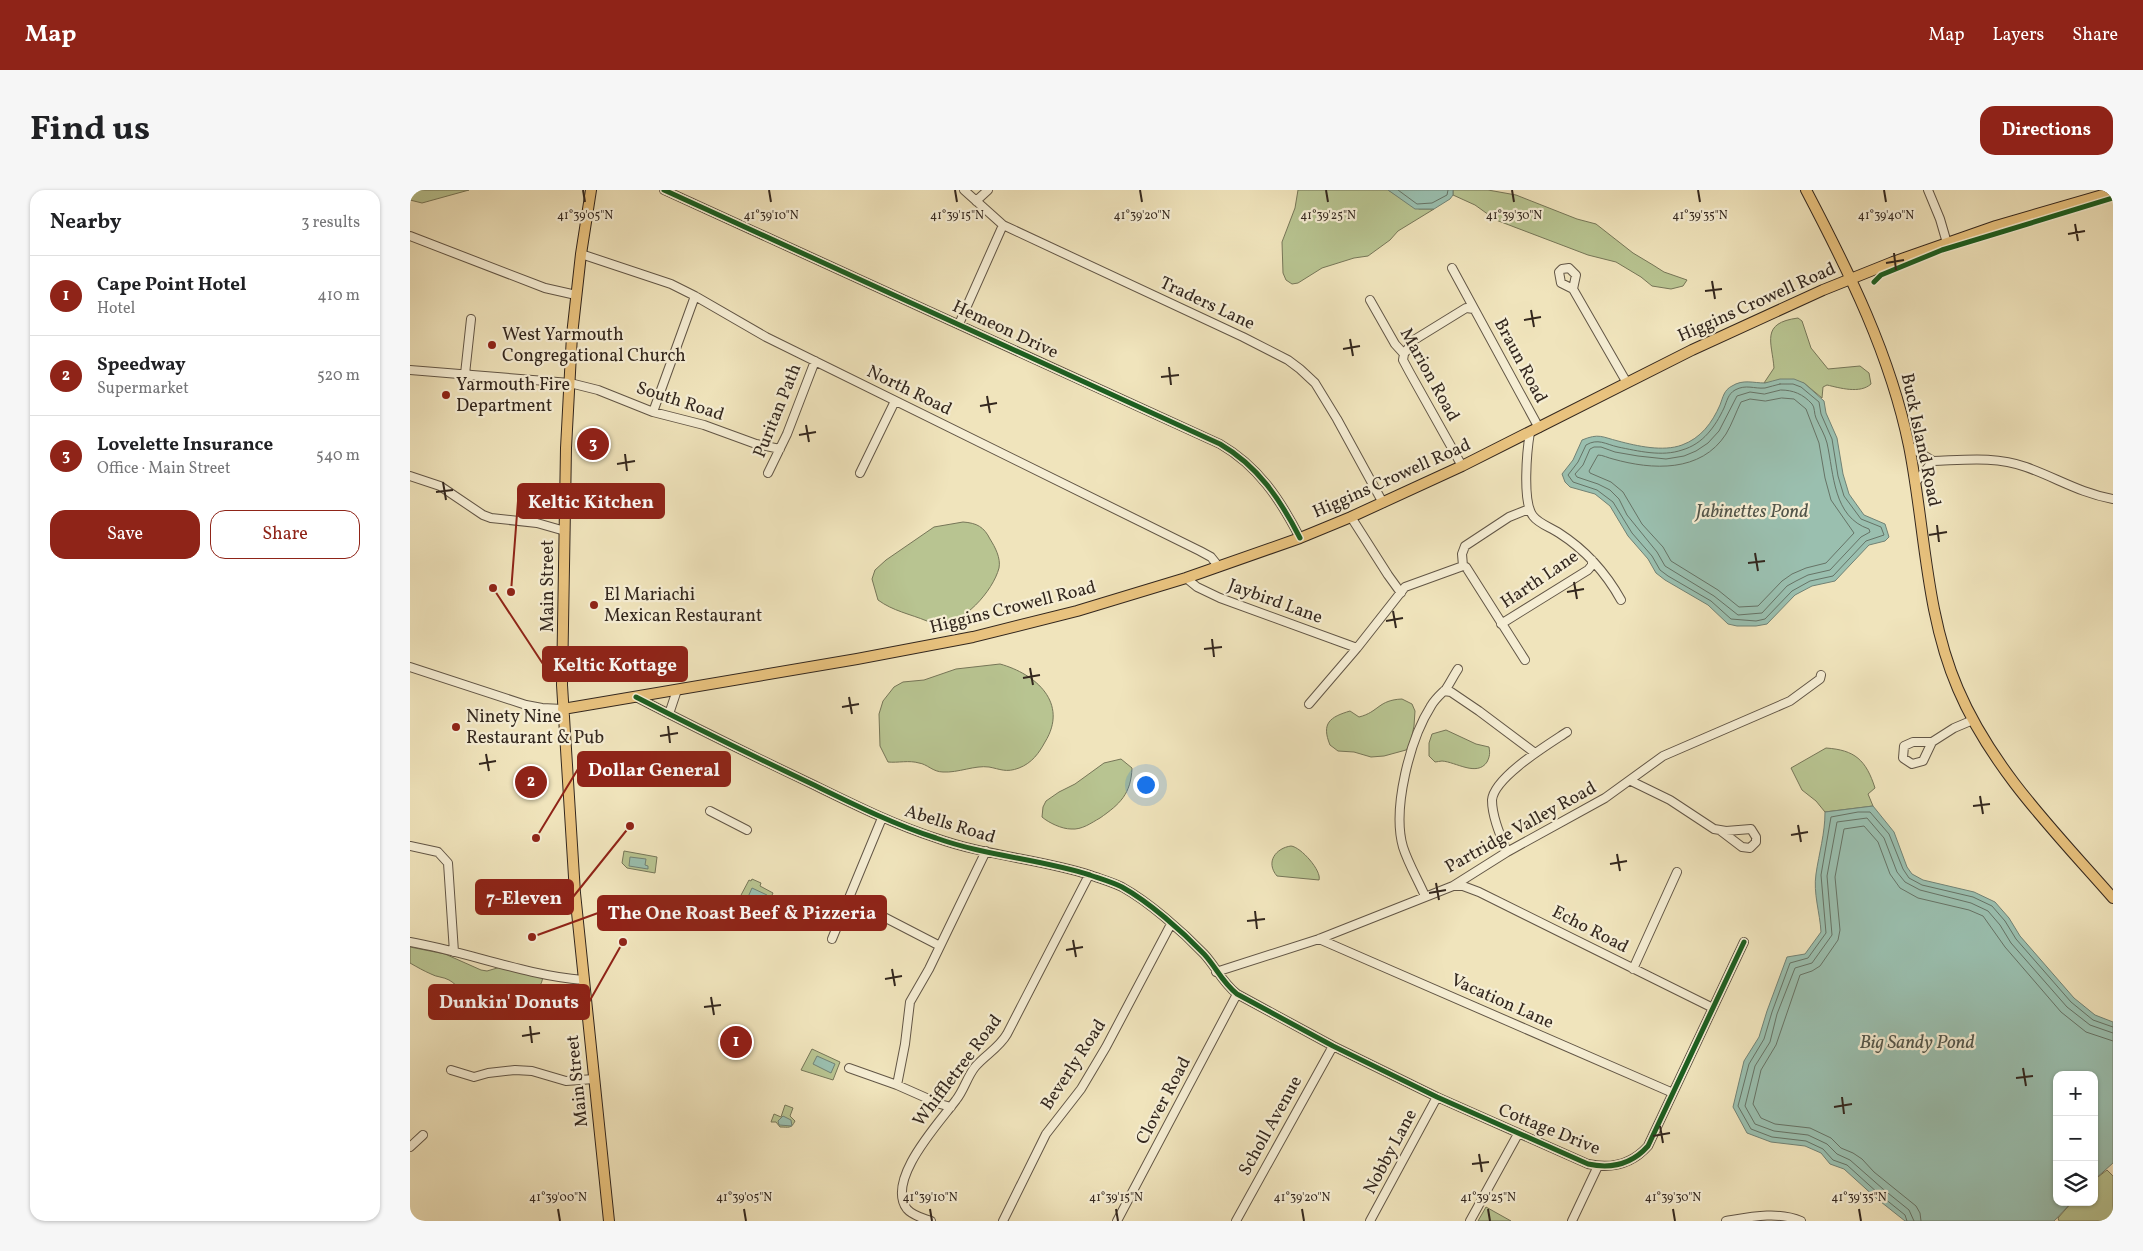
<!DOCTYPE html>
<meta charset="utf-8">
<style>
body{margin:0;font-family:Vollkorn,serif;background:#f6f6f6;color:#202124}
.controls{position:absolute;right:15px;bottom:15px;display:grid;overflow:hidden;border-radius:10px;box-shadow:0 1px 4px #0004}
.controls button{width:45px;height:45px;display:grid;place-items:center;padding:0;border:0;border-bottom:1px solid #e0e0e0;background:#fff;color:#202124;font:25px sans-serif}
.you{position:absolute;left:735px;top:594px;width:18px;height:18px;margin:-12px;border:4px solid #fff;border-radius:50%;background:#1a73e8;box-shadow:0 0 0 8px #1a73e833}
.badge{display:grid;place-items:center;width:32px;height:32px;border-radius:50%;background:#8f2418;color:#fff;font-size:16px;font-weight:700}
.pin{position:absolute;translate:-50% -50%;border:2px solid #fff;box-shadow:0 1px 5px #0006}
.list{margin:0;padding:0;list-style:none}
h2{display:flex;justify-content:space-between;align-items:center;height:65px;margin:0;padding:0 20px;font-size:21px}
h2 small{font-size:16px;font-weight:400;color:#757577}
.list li{display:grid;grid-template-columns:32px 1fr auto;gap:15px;align-items:center;box-sizing:border-box;height:80px;padding:0 20px;border-top:1px solid #e0e0e0}
.list b{display:block;font-size:19px;white-space:nowrap}
.list p{margin:0;font-size:16px;white-space:nowrap;color:#757577}
.list em{font-size:16px;font-style:normal;color:#757577}
.actions{display:flex;gap:10px;padding:15px 20px}
.actions a{flex:1;padding:11px 0;border:1px solid #8f2418;border-radius:15px;text-align:center;font-size:18px;color:#8f2418}
.actions .main{background:#8f2418;color:#fff}
.icon{flex:none;width:28px;height:28px;fill:none;stroke:currentColor;stroke-width:2;stroke-linecap:round;stroke-linejoin:round}
.map{position:relative;flex:none;width:1703px;height:1031px;overflow:hidden;border-radius:15px}
header{display:flex;align-items:center;gap:30px;box-sizing:border-box;height:70px;padding:0 25px;background:#8f2418;color:#fff}
header strong{font-size:24px}
nav{display:flex;gap:28px;margin-inline-start:auto;font-size:18px}
.intro{display:flex;align-items:center;justify-content:space-between;box-sizing:border-box;height:120px;padding:0 30px}
h1{margin:0;font-size:35px}
.button{padding:12px 22px;border-radius:15px;background:#8f2418;color:#fff;font-size:18px;font-weight:700}
main{display:flex;gap:30px;padding:0 30px}
aside{flex:1;background:#fff;border-radius:15px;box-shadow:0 1px 4px #0004}
.map>svg:first-child{display:block}
.green{fill:#b8c491;stroke:#767658}
.water{fill:#9abfaf;stroke:#718275}
.lines{fill:none;stroke-linecap:round;stroke-linejoin:round}
.shore{stroke:#667366;stroke-width:1}
.minor-casing{stroke:#625646;stroke-width:10}
.major-casing{stroke:#33271e;stroke-width:12}
.minor{stroke:#f5edd3;stroke-width:8}
.major{stroke:#e8c27e;stroke-width:10}
.cycleway-casing{stroke:#f5edd3;stroke-width:8}
.cycleway{stroke:#1b5e20;stroke-width:5}
.ticks{fill:none;stroke:#33271e;stroke-width:2}
.poi-dot{fill:#8f2418;stroke:#f5edd3;stroke-width:2}
.labels{text-anchor:middle;dominant-baseline:central;stroke-width:4.5;stroke-linejoin:round;paint-order:stroke}
.street-label{font-size:18px;fill:#33271e;stroke:#f5edd3}
.poi-label{font-size:18px;fill:#33271e;stroke:#f5edd3;text-anchor:start}
.water-label{font-size:19px;font-style:italic;fill:#52554a;stroke:#f5edd3}
.ticks-label{font-size:12px;text-anchor:middle;fill:#33271e;stroke:#f5edd3;stroke-width:4.5;stroke-linejoin:round;paint-order:stroke}
.leader{fill:none;stroke:#8f2418;stroke-width:2}
.callout-dot{fill:#8f2418;stroke:#f5edd3;stroke-width:2}
.callout{fill:#8f2418;stroke:#8f2418;stroke-width:2}
.callout-label{font-size:19px;text-anchor:middle;font-weight:bold;fill:#fff}
</style>
<header>
<strong>Map</strong>
<nav><a>Map</a><a>Layers</a><a>Share</a></nav>
</header>
<div class="intro"><h1>Find us</h1><a class="button">Directions</a></div>
<main>
<aside>
<h2>Nearby<small>3 results</small></h2>
<ul class="list">
<li><span class="badge">1</span><div><b>Cape Point Hotel</b><p>Hotel</p></div><em>410 m</em></li>
<li><span class="badge">2</span><div><b>Speedway</b><p>Supermarket</p></div><em>520 m</em></li>
<li><span class="badge">3</span><div><b>Lovelette Insurance</b><p>Office · Main Street</p></div><em>540 m</em></li>
</ul>
<div class="actions"><a class="main">Save</a><a>Share</a></div>
</aside>
<div class="map">
<svg width="1703" height="1031" viewBox="0 0 1703 1031">
<rect width="100%" height="100%" fill="#f0e4bc"/>
<filter id="stains"><feTurbulence type="fractalNoise" baseFrequency=".004" numOctaves="4"/><feColorMatrix values="0 0 0 0 .2 0 0 0 0 .09 0 0 0 0 .02 0 0 0 .5 -.17"/></filter>
<radialGradient id="worn" r=".72"><stop offset=".6" stop-color="#630" stop-opacity="0"/><stop offset="1" stop-color="#630" stop-opacity=".3"/></radialGradient>
<!-- green -->
<path class="green" d="M0,0h59l-47,13 -12,-3z
M888,0h90l31,19h15l-36,22 -8,9 -22,16 -14,2 -32,10 -24,15 -6,1 -6,-4 -3,-7 -1,-31 13,-34z
M1043,0h35l28,5 61,24 19,5 37,29 20,12 11,7 23,8 -4,6 -12,3 -19,-3 -11,-9 -25,-15 -28,-7 -79,-30 -13,-5 -21,-15 -22,-10z
M1388,128l4,3 9,27 17,21 32,-3 9,7 2,11c-11,10 -31,4 -44,1l-4,2 -1,11 -18,-15h-40l10,-15c-2,-26 -14,-45 24,-50z
M553,332c14,1 21,5 27,17 5,8 11,19 9,29 -6,23 -36,57 -62,57 -3,0 -7,-2 -10,-4 -17,-7 -34,-10 -49,-21l-6,-21 3,-9 11,-10 48,-33z
M590,474c36,10 69,39 45,78 -6,11 -13,21 -26,26 -13,5 -19,1 -30,-1 -14,-2 -31,6 -46,5 -10,0 -16,-8 -24,-9 -10,-3 -21,0 -31,-1l-8,-16 -1,-32 4,-13 11,-14 9,-5 21,-2 32,-11z
M992,509l10,5 3,7 -1,15 -4,19 -4,5 -22,6 -13,1 -17,-5 -16,-1 -8,-6c-9,-22 0,-28 20,-34l9,6c20,-5 19,-17 43,-18z
M1036,540l30,14 13,3c1,6 1,9 -2,15 -10,15 -31,0 -45,-1 -2,0 -5,1 -7,1l-6,-6v-13l3,-9z
M1416,558c29,2 40,12 49,40l-7,6 5,12 -48,6 -9,-11 -14,-11 -11,-22z
M711,569l11,9c-1,26 -12,36 -32,50 -9,5 -18,12 -29,11 -9,0 -22,-6 -29,-12l1,-10 3,-6 13,-9 16,-8 29,-21z
M881,656c10,1 31,25 28,34l-42,-4c-12,-14 -1,-28 14,-30z
M214,661l33,6 -2,16 -28,-5 -5,-5z
M342,689l9,4 -1,3 13,7 -8,17 -25,-13 9,-17 2,1z
M0,757l35,7 36,16 6,1 17,-5 39,11c-5,29 -47,31 -69,23 -11,-5 -16,-15 -25,-20 -5,-3 -13,-3 -18,-6 -7,-3 -14,-7 -21,-11z
M402,859l28,13 -7,18 -32,-10z
M375,915l8,3 -3,8 5,5c-4,8 -6,6 -15,6l-4,-5h-5l3,-8 7,3z
M1697,980l6,6v45h-54l-1,-3 14,-16h22v-22z
M1076,1017l25,14h-33z"/>
<!-- water -->
<path class="water" d="M978,0h65v5l-3,4 -16,10h-19z
M1370,189h14l10,4 20,18 2,12 11,25 6,36 6,20 15,21 21,9 4,13 -4,4 -16,4 -34,36 -23,5 -17,9 -28,29 -11,2h-19l-9,-2 -20,-19 -43,-25 -9,-7 -8,-14 -20,-23 -18,-30 -15,-12 -25,-7 -5,-5 -3,-8 11,-14 9,-20c17,-7 20,-3 36,1 19,5 45,11 64,4 19,-7 30,-22 38,-40 3,-8 4,-15 12,-19 11,-7 21,-3 33,-3 5,-1 10,-3 15,-4z
M1463,616l21,26 13,35 5,7 11,6 51,12 21,10 14,16 11,18 54,62 21,17 18,7v141l-19,17v-105h-37v127h15l-18,19h-149l-29,-23 -32,-29 -14,-5 -9,-11 -16,-7 -34,-4 -24,-9 -14,-26 11,-46 15,-24 8,-26 20,-54 18,-3 16,-22c-1,-19 -8,-39 -5,-58 3,-21 9,-40 9,-62z
M220,667l16,2 -1,6 3,1v3l-19,-3z
M342,698l15,7 -4,9 -15,-7z
M407,866l18,8 -4,9 -18,-9z
M373,926l8,4 1,6 -13,-1 -1,-4z"/>
<g class="lines">
<!-- shore -->
<path class="shore" d="M988,0l19,14 15,-1 15,-8 1,-5
M1370,194h13l8,3 18,15 2,12 11,25 6,37 6,20 17,23 20,8 3,8 -18,6 -33,35 -23,5 -18,10 -27,28 -9,2 -25,-2 -20,-18 -43,-25 -8,-6 -8,-14 -20,-23 -19,-31 -16,-12 -24,-8 -5,-7 10,-13 8,-17c12,-7 19,-1 32,2 20,4 44,10 64,3 21,-6 33,-23 42,-42 3,-7 4,-14 11,-18 11,-6 19,-1 30,-2 5,-1 10,-3 15,-4z
M1371,200c12,0 22,4 31,14 3,3 2,10 4,14 4,9 9,17 11,25 7,31 6,74 42,86l1,3 -9,5 -31,33 -22,5 -12,6 -9,5 -25,27 -24,2 -24,-19 -49,-30 -8,-14 -30,-37 -8,-16 -9,-9 -12,-6 -21,-7 -2,-3 8,-9 7,-16 4,-2h7l14,5 23,4 28,3 18,-3 12,-5 12,-8 11,-12 18,-35 13,-4 14,2z
M1372,208l12,1 12,10 13,34 6,35 6,22 23,33 -28,30 -20,5 -14,6 -10,7 -24,25 -19,1 -21,-17 -47,-29 -8,-14 -21,-23 -19,-32 -12,-10 -21,-9 -1,-2 9,-16c5,0 10,3 15,4 39,11 88,14 113,-25 6,-10 10,-22 15,-32l9,-3 15,2z
M1497,1031l-2,-6 -26,-21 -32,-29 -14,-5 -10,-11 -17,-8 -34,-4 -21,-8 -13,-23 11,-42 15,-25 8,-27 18,-49 18,-5 18,-25 -5,-58 10,-58 27,-5h12l19,22 14,35 6,9 13,7 51,12 19,9 13,15 11,18 55,63 22,18 20,7
M1504,1031l-5,-11 -26,-21 -33,-29 -13,-6 -10,-10 -19,-9 -34,-4 -19,-7 -10,-18 10,-40 15,-24 7,-28 18,-46 17,-5 20,-28 -5,-59 10,-54 30,-4 17,20 13,34 8,10 15,8 51,13 17,8 12,14 11,18 56,64 23,18 23,8
M1511,1031l-1,-8 -4,-7 -42,-34 -12,-13 -9,-6 -12,-5 -10,-10 -21,-10 -35,-4 -14,-6 -8,-14 8,-34 15,-25 24,-70 12,-4 8,-5 18,-26 2,-10 -5,-53 9,-48 20,-3 14,16 12,32 10,14 18,10 51,12 14,6 22,31 56,65 25,20 27,9"/>
<!-- minor casing -->
<g class="minor-casing">
<path id="minor" d="M254,0l556,254c38,22 60,55 80,94
M554,0l39,35 240,112 45,23 12,9 15,14 22,36 46,84
M1518,0l12,29 7,24
M566,11l12,-11
M0,46l135,52 31,7
M171,64l90,30 24,12 71,41 434,214 11,6 8,10
M1042,78l87,160
M1163,99l-12,-6 -2,-11 3,-3 7,-1 7,7 -3,14 54,94
M960,110l25,44 9,10 -1,6 7,13 52,93
M549,134l44,-99
M994,164l10,-14 52,-32 8,1
M0,180l160,13 28,7 55,22 51,13 52,19 24,5
M55,184l6,-55
M243,222l42,-116
M1120,242c-3,18 -8,70 3,84 6,8 17,11 26,17 25,16 47,40 62,67
M1499,256l24,15
M358,283l19,-39 28,-73
M450,283l35,-72
M0,286l30,10 43,29 8,3 46,5 28,8
M1505,293l18,-22c32,-1 62,-5 93,6 31,11 54,26 87,32
M941,327l37,58 13,18
M1053,376l3,1 59,93
M1053,376l-1,-12 3,-8 44,-29 20,-8
M776,388l11,9 23,11 137,50
M1091,434l87,-54 4,-5v-5
M0,477l116,38 16,3 21,1
M1034,501l7,1 28,19 56,42
M226,507c58,30 117,59 176,87 41,20 81,40 124,54 50,18 104,21 154,37 11,4 22,7 32,12 27,15 60,44 82,67 12,13 18,28 33,40l96,52 104,51 151,67c23,5 44,0 60,-18l96,-204
M899,514l48,-56 48,-61 58,-21
M259,524l8,-24
M1522,552l-9,19 -11,3 -9,-6 1,-12 9,-4h19l22,-14 19,-8
M1221,591l39,19 44,29 12,2 25,-2 5,8v5l-6,6 -8,-1 -21,-16
M300,621l37,19
M0,656l28,6 10,11 6,89
M1097,662c-6,-15 -15,-35 -15,-52 2,-23 57,-56 75,-68
M1043,696h10l16,6 234,116
M1015,706c-7,-16 -17,-33 -22,-49 -11,-38 7,-108 28,-141 4,-7 10,-12 15,-17 4,-6 8,-14 12,-20
M439,709l91,47
M422,749l50,-121
M909,749l354,154
M0,752c58,10 114,33 173,38
M1223,779l44,-97
M806,782l103,-33 134,-53 54,-34 98,-54 58,-42 127,-55 30,-22 1,-4
M439,878l48,17 43,19 11,3
M41,880l23,7 14,-4 27,-3 17,1 34,10 28,-2
M487,895l8,-41 5,-42 19,-33 57,-118
M0,957l13,-12
M521,1031c-8,-3 -18,-5 -24,-12 -22,-29 33,-87 49,-109 8,-10 11,-23 19,-33 10,-12 24,-19 32,-33l82,-159
M593,1031l43,-87 35,-45 25,-42 65,-123
M707,1031l120,-227
M826,1031l97,-175
M960,1031l67,-124
M1060,1031l48,-87
M1162,1031l26,-55
M1316,1031c24,-4 52,-10 75,0"/>
</g>
<!-- major casing -->
<g class="major-casing">
<path id="major" d="M181,0l-10,64 -9,81 -6,113 -4,237 13,208 34,328
M1396,0c43,82 84,164 103,256 16,80 16,167 49,243 34,80 98,144 155,209
M153,519l294,-50 116,-22 104,-26 109,-33 114,-40 51,-21 111,-51 230,-116 131,-60 70,-28 103,-36 117,-34"/>
</g>
<!-- minor -->
<use href="#minor" class="minor"/>
<!-- major -->
<use href="#major" class="major"/>
<!-- cycleway casing -->
<g class="cycleway-casing">
<path id="cycleway" d="M254,0l556,254c38,22 60,55 80,94
M1464,92l7,-7 61,-25 171,-52
M226,507c58,30 117,59 176,87 41,20 81,40 124,54 50,18 104,21 154,37 11,4 22,7 32,12 27,15 60,44 82,67 12,13 18,28 33,40l96,52 104,51 151,67c23,5 44,0 60,-18l96,-204"/>
</g>
<!-- cycleway -->
<use href="#cycleway" class="cycleway"/>
</g>
<!-- ticks -->
<path class="ticks" d="M173,0l2,12M359,0l2,12M545,0l2,12M730,0l2,12M916,0l2,12M1102,0l2,12M1288,0l2,12M1474,0l2,12M1665,34l3,17M1658,44l17,-3M1484,63l2,17M1476,73l18,-3M1302,91l3,18M1295,101l17,-2M1121,120l3,17M1114,130l17,-3M940,149l3,17M933,159l17,-3M759,177l2,18M751,187l18,-2M577,206l3,17M570,216l17,-3M396,235l3,17M389,245l17,-3M215,264l2,17M207,274l18,-3M33,292l3,18M26,302l17,-2M1527,335l2,17M1519,345l18,-3M1345,363l3,18M1338,373l17,-2M1164,392l3,17M1157,402l17,-3M983,421l3,17M976,431l17,-3M802,449l2,18M794,459l18,-2M620,478l3,17M613,488l17,-3M439,507l3,17M432,517l17,-3M258,536l2,17M250,546l18,-3M76,564l3,17M69,574l17,-3M1570,606l3,18M1563,616l17,-2M1388,635l3,17M1381,645l17,-3M1207,664l3,17M1200,674l17,-3M1026,693l3,17M1019,703l17,-3M845,721l2,18M837,731l18,-2M663,750l3,17M656,760l17,-3M482,779l3,17M475,789l17,-3M301,807l3,18M294,817l17,-2M120,836l2,17M112,846l18,-3M1613,878l3,18M1606,888l17,-2M1432,907l2,17M1424,917l18,-3M1250,936l3,17M1243,946l17,-3M1069,964l3,18M1062,974l17,-2M148,1019l2,12M334,1019l2,12M520,1019l2,12M706,1019l2,12M892,1019l2,12M1078,1019l2,12M1263,1019l2,12M1449,1019l2,12"/>
<!-- markers -->
<g class="poi-dot">
<circle cx="82" cy="155" r="5"/>
<circle cx="36" cy="205" r="5"/>
<circle cx="184" cy="415" r="5"/>
<circle cx="46" cy="537" r="5"/>
</g>
<g class="labels">
<!-- street labels -->
<g class="street-label">
<text transform="translate(1347 113) rotate(-24)">Higgins Crowell Road</text>
<text transform="translate(797 114) rotate(25)">Traders Lane</text>
<text transform="translate(595 140) rotate(25)">Hemeon Drive</text>
<text transform="translate(1110 171) rotate(62)">Braun Road</text>
<text transform="translate(1019 185) rotate(61)">Marion Road</text>
<text transform="translate(499 201) rotate(26)">North Road</text>
<text transform="translate(270 212) rotate(18)">South Road</text>
<text transform="translate(368 221) rotate(-68)">Puritan Path</text>
<text transform="translate(1510 250) rotate(78)">Buck Island Road</text>
<text transform="translate(982 289) rotate(-24)">Higgins Crowell Road</text>
<text transform="translate(1130 390) rotate(-34)">Harth Lane</text>
<text transform="translate(138 396) rotate(-90)">Main Street</text>
<text transform="translate(865 412) rotate(20)">Jaybird Lane</text>
<text transform="translate(603 418) rotate(-14)">Higgins Crowell Road</text>
<text transform="translate(540 635) rotate(17)">Abells Road</text>
<text transform="translate(1111 638) rotate(-29)">Partridge Valley Road</text>
<text transform="translate(1180 740) rotate(27)">Echo Road</text>
<text transform="translate(1092 812) rotate(24)">Vacation Lane</text>
<text transform="translate(664 875) rotate(-57)">Beverly Road</text>
<text transform="translate(548 881) rotate(-53)">Whiffletree Road</text>
<text transform="translate(168 891) rotate(-96)">Main Street</text>
<text transform="translate(754 911) rotate(-62)">Clover Road</text>
<text transform="translate(861 936) rotate(-61)">Scholl Avenue</text>
<text transform="translate(1139 940) rotate(22)">Cottage Drive</text>
<text transform="translate(981 962) rotate(-62)">Nobby Lane</text>
</g>
<!-- poi labels -->
<g class="poi-label">
<text x="92" y="145">West Yarmouth<tspan x="92" dy="21">Congregational Church</tspan></text>
<text x="46" y="195">Yarmouth Fire<tspan x="46" dy="21">Department</tspan></text>
<text x="194" y="405">El Mariachi<tspan x="194" dy="21">Mexican Restaurant</tspan></text>
<text x="56" y="527">Ninety Nine<tspan x="56" dy="21">Restaurant &amp; Pub</tspan></text>
</g>
<!-- water labels -->
<g class="water-label">
<text x="1342" y="322">Jabinettes Pond</text>
<text x="1507" y="853">Big Sandy Pond</text>
</g>
</g>
<g class="ticks-label">
<text x="175" y="29">41°39'05"N</text>
<text x="361" y="29">41°39'10"N</text>
<text x="547" y="29">41°39'15"N</text>
<text x="732" y="29">41°39'20"N</text>
<text x="918" y="29">41°39'25"N</text>
<text x="1104" y="29">41°39'30"N</text>
<text x="1290" y="29">41°39'35"N</text>
<text x="1476" y="29">41°39'40"N</text>
<text x="148" y="1011">41°39'00"N</text>
<text x="334" y="1011">41°39'05"N</text>
<text x="520" y="1011">41°39'10"N</text>
<text x="706" y="1011">41°39'15"N</text>
<text x="892" y="1011">41°39'20"N</text>
<text x="1078" y="1011">41°39'25"N</text>
<text x="1263" y="1011">41°39'30"N</text>
<text x="1449" y="1011">41°39'35"N</text>
</g>
<!-- callouts -->
<path class="leader" d="M101 402L108 311M83 398L133 474M126 648L168 579M220 636L163 707M122 747L188 723M213 752L179 812"/>
<g class="callout-dot">
<circle cx="101" cy="402" r="5"/>
<circle cx="83" cy="398" r="5"/>
<circle cx="126" cy="648" r="5"/>
<circle cx="220" cy="636" r="5"/>
<circle cx="122" cy="747" r="5"/>
<circle cx="213" cy="752" r="5"/>
</g>
<g class="callout">
<rect x="108" y="294" width="146" height="34" rx="5"/>
<rect x="133" y="457" width="144" height="34" rx="5"/>
<rect x="168" y="562" width="152" height="34" rx="5"/>
<rect x="66" y="690" width="97" height="34" rx="5"/>
<rect x="188" y="706" width="288" height="34" rx="5"/>
<rect x="19" y="795" width="160" height="34" rx="5"/>
</g>
<g class="callout-label">
<text x="181" y="318">Keltic Kitchen</text>
<text x="205" y="481">Keltic Kottage</text>
<text x="244" y="586">Dollar General</text>
<text x="114" y="714">7-Eleven</text>
<text x="332" y="729">The One Roast Beef &amp; Pizzeria</text>
<text x="99" y="818">Dunkin' Donuts</text>
</g>
<rect width="100%" height="100%" filter="url(#stains)"/>
<rect width="100%" height="100%" fill="url(#worn)"/>
</svg>
<div class="controls">
<button>+</button>
<button>−</button>
<button><svg class="icon" aria-label="layers" viewBox="0 0 24 24"><path d="M12 4l9 5-9 5-9-5zM3 14l9 5 9-5"/></svg></button>
</div>
<div class="you"></div>
<div class="pin badge" style="left:326px;top:852px">1</div>
<div class="pin badge" style="left:121px;top:592px">2</div>
<div class="pin badge" style="left:183px;top:254px">3</div>
</div>
</main>
